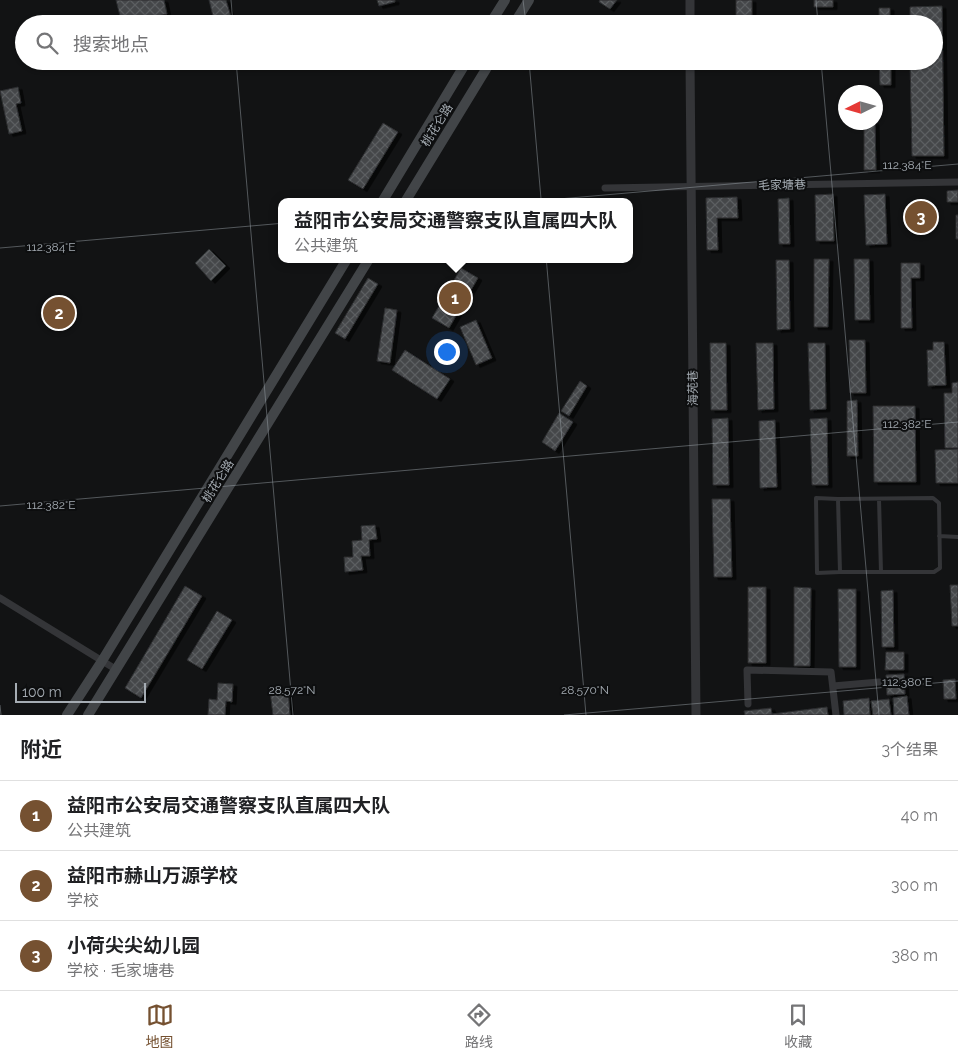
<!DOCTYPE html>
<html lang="zh">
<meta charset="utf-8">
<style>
body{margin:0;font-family:Raleway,"Noto Sans SC",sans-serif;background:#f6f6f6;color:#202124}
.compass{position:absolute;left:838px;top:85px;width:45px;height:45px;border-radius:50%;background:#fff;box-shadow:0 1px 4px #0004;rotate:265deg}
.scale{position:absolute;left:15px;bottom:12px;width:131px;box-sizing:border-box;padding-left:5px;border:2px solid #a5acb3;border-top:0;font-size:14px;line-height:18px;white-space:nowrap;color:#a5acb3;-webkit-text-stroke:4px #0d0e0f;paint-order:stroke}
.you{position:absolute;left:446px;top:351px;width:18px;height:18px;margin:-12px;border:4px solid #fff;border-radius:50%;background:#1a73e8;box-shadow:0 0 0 8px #1a73e833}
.badge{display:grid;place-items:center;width:32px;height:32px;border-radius:50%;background:#755131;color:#fff;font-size:16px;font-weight:700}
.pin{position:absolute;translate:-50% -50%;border:2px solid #fff;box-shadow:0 1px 5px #0006}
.popup{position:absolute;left:278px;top:198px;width:355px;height:65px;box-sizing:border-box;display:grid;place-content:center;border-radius:10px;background:#fff;filter:drop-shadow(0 1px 4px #0005);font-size:16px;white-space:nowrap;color:#757577}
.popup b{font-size:19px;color:#202124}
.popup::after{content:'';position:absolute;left:50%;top:100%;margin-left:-10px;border:10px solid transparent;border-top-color:#fff}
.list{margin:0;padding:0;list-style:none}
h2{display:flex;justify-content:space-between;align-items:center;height:65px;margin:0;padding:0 20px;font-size:21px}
h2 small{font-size:16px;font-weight:400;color:#757577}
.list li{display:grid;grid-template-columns:32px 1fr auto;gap:15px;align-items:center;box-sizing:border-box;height:70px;padding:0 20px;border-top:1px solid #e0e0e0}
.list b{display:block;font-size:19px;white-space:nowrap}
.list p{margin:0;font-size:16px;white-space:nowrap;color:#757577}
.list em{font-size:16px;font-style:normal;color:#757577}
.icon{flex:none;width:28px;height:28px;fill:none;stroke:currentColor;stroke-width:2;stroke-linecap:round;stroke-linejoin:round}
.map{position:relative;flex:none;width:958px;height:715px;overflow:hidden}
.search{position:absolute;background:#fff;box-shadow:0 1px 4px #0004;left:15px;right:15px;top:15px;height:55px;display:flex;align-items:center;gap:12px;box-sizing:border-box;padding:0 18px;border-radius:28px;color:#757577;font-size:19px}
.sheet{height:275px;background:#fff}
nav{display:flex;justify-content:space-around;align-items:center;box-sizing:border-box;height:70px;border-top:1px solid #e0e0e0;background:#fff;font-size:14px;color:#757577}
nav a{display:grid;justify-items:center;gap:2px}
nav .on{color:#755131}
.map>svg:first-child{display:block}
.building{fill:url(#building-cross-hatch);stroke:#2c2d2f;filter:url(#shadow)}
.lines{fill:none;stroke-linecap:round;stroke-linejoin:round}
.service{stroke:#343538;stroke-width:4}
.minor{stroke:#343538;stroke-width:7}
.tertiary{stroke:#343538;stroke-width:9}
.secondary{stroke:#424548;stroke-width:10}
.ticks{fill:none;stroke:#a5acb3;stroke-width:1;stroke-opacity:0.45}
.labels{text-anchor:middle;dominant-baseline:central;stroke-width:4;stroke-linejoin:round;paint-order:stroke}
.street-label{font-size:12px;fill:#a5acb3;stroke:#0d0e0f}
.ticks-label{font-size:12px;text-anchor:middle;fill:#a5acb3;stroke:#0d0e0f;stroke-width:4;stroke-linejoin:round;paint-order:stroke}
</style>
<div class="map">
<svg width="958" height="715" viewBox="0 0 958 715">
<defs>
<pattern id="building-cross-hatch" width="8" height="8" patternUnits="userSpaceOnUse" patternTransform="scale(1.25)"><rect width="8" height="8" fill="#444649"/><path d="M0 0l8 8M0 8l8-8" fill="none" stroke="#5c5e61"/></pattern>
<filter id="shadow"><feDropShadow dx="4" dy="2.5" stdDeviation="0" flood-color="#0009"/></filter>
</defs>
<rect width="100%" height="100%" fill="#121314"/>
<!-- building -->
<path class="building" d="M116,0h48l3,14 -45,10z
M209,0h17l7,24h-18z
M377,0h18v2l-16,4z
M600,0h17l-7,9 -11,-7z
M736,0h16v20h-16z
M814,0h19v7h-19z
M942,6l2,150h-32l-2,-95h24v-37h-24v-17z
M879,8h11v16h-11z
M879,61h12v24h-11z
M18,87l3,16 -5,1 6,27 -13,3 -9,-43z
M864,122h11l1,48h-12z
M383,123l15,9 -35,57 -15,-9z
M958,190v12h-11v-11z
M833,194l1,47h-18l-1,-46z
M885,194l2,50 -21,1 -2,-50z
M737,197l1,21h-21l1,32h-11l-1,-52z
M789,198l1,46h-11l-1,-45z
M956,215h2v24h-2z
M209,249l17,17 -15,15 -16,-18z
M814,259h15l-1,68h-14z
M854,259h15l1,61h-15z
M776,260h13l1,69 -13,1z
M901,263h19v15h-9l1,50h-11z
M461,268l17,10 -29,50 -17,-10z
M368,278l10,6 -33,55 -10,-6z
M385,308l12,2 -7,53 -13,-2z
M476,320l16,38 -16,7 -16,-38z
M849,340h16l1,53h-16z
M933,342h11l2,43 -18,1 -1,-36h6z
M710,343h16l1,67h-16z
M756,343h17l1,66 -16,1z
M808,343h17l1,66 -16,1z
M405,350l45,29 -13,20 -45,-29z
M580,381l7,5 -18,30 -8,-5z
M958,382v66h-13l-1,-55h8v-10z
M857,400l1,56h-11v-55z
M873,406h42l1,76h-42z
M559,413l14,9 -18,29 -13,-9z
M728,418l1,67h-16l-1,-66z
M827,418l1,67h-16l-2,-66z
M775,420l2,67 -17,1 -1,-67z
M958,449v34h-22l-1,-33z
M712,499h18l2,78h-18z
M375,525l2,14 -8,1 1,16h-9l2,14 -18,2 -1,-15h9l-1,-16 10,-1 -1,-14z
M950,585h8v41h-6z
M185,586l17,10 -61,102 -16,-10z
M748,587h18v76h-18z
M794,587l17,1 -1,78h-16z
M838,589h18v78h-17z
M893,590l1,57h-12l-1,-56z
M217,611l15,9 -30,49 -15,-9z
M886,652h18v18h-19z
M904,674l1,20 -18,1 -1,-20z
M955,679l1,20h-12l-1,-19z
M218,683l15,1 -1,18 -6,-1 -1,14h-17l1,-16 8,1z
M288,690l2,25h-17l-3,-24z
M907,696l2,19h-15l-1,-17z
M869,698l1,17h-26l-1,-14z
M889,699l2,16h-18l-2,-14z
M827,707l1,8h-83l-1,-4 27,-3 1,6z"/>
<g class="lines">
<!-- service -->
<path class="service" d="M933,498l6,5 1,65 -6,4h-94l-2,-73z
M838,499l-22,-1 1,75 23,-1
M879,499l2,73
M939,536l19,1"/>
<!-- minor -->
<path class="minor" d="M605,188l353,-6
M0,598l117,72
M833,686l46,-4
M748,704l-1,-34 84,2 5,43"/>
<!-- tertiary -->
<path class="tertiary" d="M690,0v24
M690,61l6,654"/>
<!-- secondary -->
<path class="secondary" d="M490,24l15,-24
M514,24l15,-24
M382,202l85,-141
M405,202l86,-141
M67,715l35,-54 245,-402
M88,715l281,-456"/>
</g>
<!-- ticks -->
<path class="ticks" d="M231,0l2,24M523,0l3,24M816,0l2,24M236,61l57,654M529,61l57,654M821,61l58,654M0,248l958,-84M0,506l958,-84M0,705l1,10M564,715l394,-34"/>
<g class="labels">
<!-- street labels -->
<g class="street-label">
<text transform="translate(437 125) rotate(-58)">桃花仑路</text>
<text transform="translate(782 185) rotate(-1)">毛家塘巷</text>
<text transform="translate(693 388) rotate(-91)">海苑巷</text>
<text transform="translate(218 481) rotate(-58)">桃花仑路</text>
</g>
</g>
<g class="ticks-label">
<text x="907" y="169">112.384°E</text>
<text x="51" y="251">112.384°E</text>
<text x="907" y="428">112.382°E</text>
<text x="51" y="509">112.382°E</text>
<text x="907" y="686">112.380°E</text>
<text x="292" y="694">28.572°N</text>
<text x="585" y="694">28.570°N</text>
</g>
</svg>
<svg class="compass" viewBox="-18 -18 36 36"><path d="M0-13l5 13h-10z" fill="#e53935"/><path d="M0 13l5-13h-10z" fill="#757577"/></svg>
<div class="scale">100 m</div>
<div class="you"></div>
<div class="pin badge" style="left:455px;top:298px">1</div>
<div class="popup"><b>益阳市公安局交通警察支队直属四大队</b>公共建筑</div>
<div class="pin badge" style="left:59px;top:313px">2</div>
<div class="pin badge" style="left:921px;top:217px">3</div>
<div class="search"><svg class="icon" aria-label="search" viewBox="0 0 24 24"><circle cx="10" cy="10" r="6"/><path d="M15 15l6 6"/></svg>搜索地点</div>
</div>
<section class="sheet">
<h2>附近<small>3个结果</small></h2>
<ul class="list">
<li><span class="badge">1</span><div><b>益阳市公安局交通警察支队直属四大队</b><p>公共建筑</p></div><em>40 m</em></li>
<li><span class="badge">2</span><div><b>益阳市赫山万源学校</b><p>学校</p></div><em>300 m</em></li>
<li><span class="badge">3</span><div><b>小荷尖尖幼儿园</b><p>学校 · 毛家塘巷</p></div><em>380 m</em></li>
</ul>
</section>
<nav>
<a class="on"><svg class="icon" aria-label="map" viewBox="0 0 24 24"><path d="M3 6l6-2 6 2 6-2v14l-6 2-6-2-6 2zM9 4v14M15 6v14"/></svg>地图</a>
<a><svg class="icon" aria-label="directions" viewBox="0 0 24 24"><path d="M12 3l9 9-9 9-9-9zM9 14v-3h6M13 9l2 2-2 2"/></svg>路线</a>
<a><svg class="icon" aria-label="saved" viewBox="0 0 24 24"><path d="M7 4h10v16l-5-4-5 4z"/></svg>收藏</a>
</nav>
